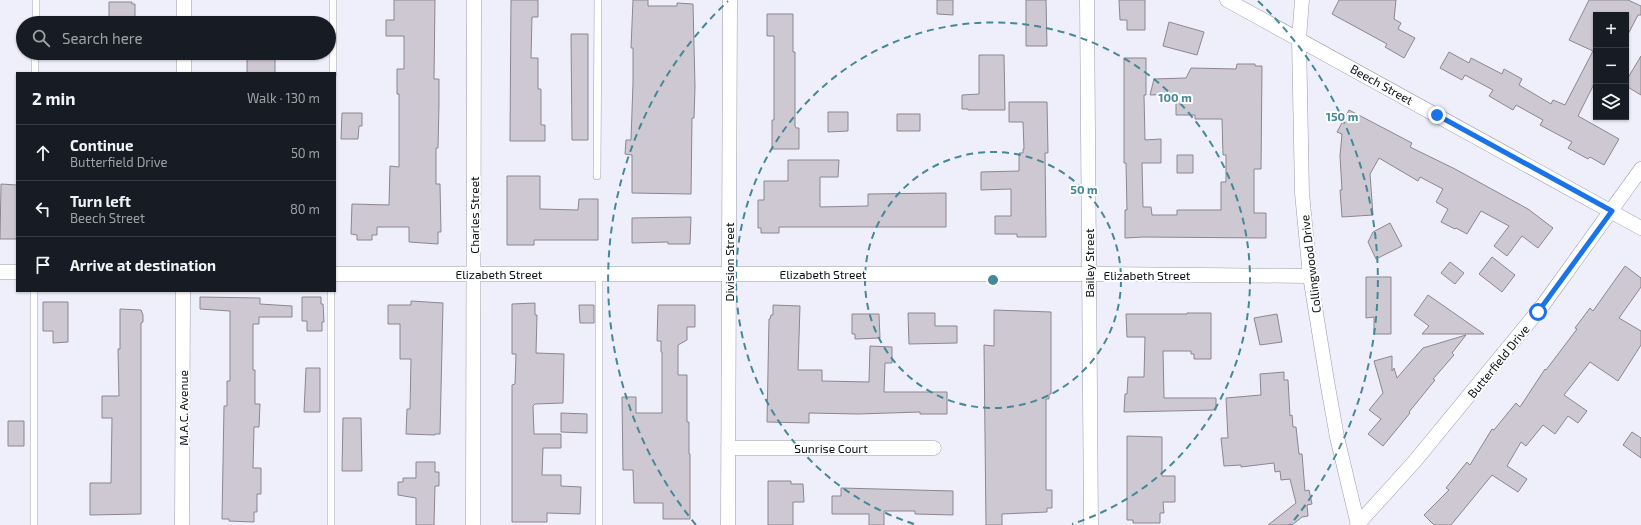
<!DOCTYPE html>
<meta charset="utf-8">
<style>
body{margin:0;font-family:"Exo 2",sans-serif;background:#20242c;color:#f1f3f6}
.controls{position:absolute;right:12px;top:12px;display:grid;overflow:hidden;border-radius:0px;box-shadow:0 1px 3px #0004}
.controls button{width:36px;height:36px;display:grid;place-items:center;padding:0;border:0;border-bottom:1px solid #363941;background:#171b24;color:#f1f3f6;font:20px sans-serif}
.stop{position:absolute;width:12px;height:12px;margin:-9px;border:3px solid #1a73e8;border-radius:50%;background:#fff}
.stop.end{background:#1a73e8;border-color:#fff;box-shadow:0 1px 4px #0008}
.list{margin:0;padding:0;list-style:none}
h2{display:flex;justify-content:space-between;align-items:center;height:52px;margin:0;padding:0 16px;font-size:17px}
h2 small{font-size:13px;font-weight:400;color:#9ea1a6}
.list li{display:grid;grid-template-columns:26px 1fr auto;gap:12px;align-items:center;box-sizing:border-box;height:56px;padding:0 16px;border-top:1px solid #363941}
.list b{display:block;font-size:15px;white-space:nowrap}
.list p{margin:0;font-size:13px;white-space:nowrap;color:#9ea1a6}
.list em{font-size:13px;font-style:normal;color:#9ea1a6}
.icon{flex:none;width:22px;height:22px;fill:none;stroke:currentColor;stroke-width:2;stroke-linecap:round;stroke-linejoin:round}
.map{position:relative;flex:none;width:1641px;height:525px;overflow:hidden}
.search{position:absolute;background:#171b24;box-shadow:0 1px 3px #0004;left:16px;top:16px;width:320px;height:44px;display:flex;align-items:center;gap:10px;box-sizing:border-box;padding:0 14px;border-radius:22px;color:#9ea1a6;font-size:15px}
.panel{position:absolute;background:#171b24;box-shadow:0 1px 3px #0004;left:16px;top:72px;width:320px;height:220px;border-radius:0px}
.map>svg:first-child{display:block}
.building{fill:#cec8d2;stroke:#8c8690}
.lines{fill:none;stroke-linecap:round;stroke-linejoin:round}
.service-casing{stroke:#9c9da8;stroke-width:8}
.minor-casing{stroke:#9c9da8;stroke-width:15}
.service{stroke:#fff;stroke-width:7}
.minor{stroke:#fff;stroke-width:14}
.route{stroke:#1a73e8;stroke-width:5}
.ring{fill:none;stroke:#458897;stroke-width:2;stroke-dasharray:7 5}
.labels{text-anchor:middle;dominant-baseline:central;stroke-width:4;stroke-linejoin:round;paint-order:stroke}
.street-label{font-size:12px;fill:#0e0e11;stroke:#fcfdff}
.centre{fill:#458897;stroke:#fcfdff;stroke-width:2}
.ring-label{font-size:12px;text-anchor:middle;font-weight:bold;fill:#458897;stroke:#fcfdff;stroke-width:4;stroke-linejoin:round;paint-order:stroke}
</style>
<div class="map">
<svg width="1641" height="525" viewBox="0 0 1641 525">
<rect width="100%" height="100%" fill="#eeeffa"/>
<!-- building -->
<path class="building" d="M394,0h41l-1,79h5v25l-1,44h-2v36h4l1,48h-3v12l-29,-2v-15h-32v8h-5v5h-15v-5l-6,-1 1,-30 37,1 1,-39 9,1v-73h-2v-25h7v-33h-18v-16h8z
M511,0h27v17h-6l-1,41h7v31h3v36h4v16h-35z
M633,0h15v6h29v-3l16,1 2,83 -1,31h-2l-1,76 -59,-1v-38l-7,-1 1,-14h5l2,-57v-35h-2z
M937,0h16v15l-16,-1z
M1026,0h20l1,46h-21z
M1119,0h26v30h-18v-10h-7z
M1339,0h57l-2,19 7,4 -3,6 17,9 -11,20 -19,-11 2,-3 -55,-30z
M1589,0h39l13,6v9h-3l-12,23v-23h-30v65l-18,36 41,23 -15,26 -14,-8 -2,2 -20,-11 4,-6 -32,-17 3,-5 -27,-15 -3,5 -24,-14 4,-6 -28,-15 -3,5 -22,-12 9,-16 20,11 2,-5 31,16 2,-5 18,10 -3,6 32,19 2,-4 12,5 28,-54 -24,-11z
M109,2h23v2h3v16l-26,2z
M767,14h26v38h2v74l1,2h3v21h-27v-29h2v-84h-7z
M1169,22l35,10 -7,23 -34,-9z
M571,34h17v106h-16z
M247,53h28v20h-28z
M979,55h25l1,55h-37v-1h-6v-14l17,-1z
M1641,56v39l-15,-9v-5z
M1124,58h22v37h-2l1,45 16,-1v24h-19l1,44h8l1,8h25v-5h44v-28h5v-27h-3l-1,-36h-27v-4h-19v-21l-26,1 4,-16 32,-1 5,-10 45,1 1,-5h18v2h7l-1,103h-7v44h12v25l-123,-1 -18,1v-28h2l-1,-47h-2z
M1009,102h38l1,51h-3l1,84h-29v-3h-22v-18h16v-27l-30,1v-18l38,-1v-18h4v-4h1l-1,-27h-14z
M1349,110l63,33 -2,4 45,22 73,40 25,19 -15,20 -16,-12 -15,20 -13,-10 15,-20 -28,-15 -14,23 -11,-6 -1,1 -14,-7 7,-13 -12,-7 7,-13 -23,-12 -2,4 -39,-23 -9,16 3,41 -31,2 -2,-27h2l-2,-34 2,-22 -5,-2z
M828,112h20v19l-20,1z
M342,113h20v13h-3l-1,13h-17z
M897,114h23v17h-23z
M1177,155h16v18h-16z
M788,160h51l-1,17h-18v30l48,-1v-12l78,-1v34h-167v6h-18v-5h-3v-28h6v-19h24z
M507,176h33v33l38,1 1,-11h19v41h-64v5h-27z
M1,184l16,1v54h-17z
M691,217l-1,27h-22v-2l-36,1v-25z
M1390,223l12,23 -26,13 -8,-17 5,-10z
M1492,257l23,18 -13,17 -23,-18z
M1450,262l14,11 -9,11 -14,-11z
M1625,266l16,12v9l-22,31 22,13v14l-23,36 -28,-19 -26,33 23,16 -9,12 -10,-7 -13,18 -12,-9 -17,21 -5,-4 -14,24 20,13 -9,13 -26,-17 -41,50h-17l-10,-10 25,-25 -3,-2 21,-26 3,3 22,-36 2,1 22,-27 4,4 25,-38 1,1 31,-41 -2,-1 15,-20 3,3z
M1366,277h25v57h-17v-17l-8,1z
M1428,295l56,39h-62l7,-8 -15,-11z
M200,297l60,1v6l32,2v11h-33v7h-6v46h2v34h5l-1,23h-5l-1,41h8v26h-4v18h-3v10l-25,-1v-2h-7l2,-113h3v-25h3v-70l-30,-2z
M302,297h19v7h2l1,18h-2v9h-15v-10h-5z
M411,301l32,2 -3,131h-5v1l-29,-1 1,-25h3l1,-50h-11v-35h-12v-19h23z
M43,302h25v40l-15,1v-12h-10z
M535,303v12h2l-1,38 28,1 -1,49 -28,1 -2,2 1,28h27v14h-18l-1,27h19v11l20,1 -1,27 -33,-1v9h-35v-137l3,-1 1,-30h-4v-50z
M579,305h15v18h-14z
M658,305h37v22h-8v13l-9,5v30h9v47h2v32h1v65h-27v-16h-29l-1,-33h-10l-1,-73h14v16h26v-61h-1v-11h-4z
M773,305l27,1 -2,64h24v11l47,1 1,-36 22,1v16h-7l-1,29h63v22h-27v-2l-62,2 -49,-1v10l-42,-1 2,-103h1l1,-4h2z
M120,309l21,1 2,5v7l-2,1v191l-51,1v-32h21l1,-65h-10v-22h17l-1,-47h2z
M994,310l57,2v82h-2v5h-3v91h6v18h-5v4l-45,2v11h-16l-2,-180 10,1z
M908,313h27v13h22v17l-48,1z
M1187,313h24v46h-17v-5h-3v-3h-28l1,47h52v12l-92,2 1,-18h2l1,-17h16l1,-40h-18l-1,-23h61z
M852,314h27l1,24 -25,1v-5h-3z
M1277,314l5,28 -22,3 -6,-27z
M1466,335l-14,18 2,2 -21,24 2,1 -26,32 1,1 -27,33 -15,-12 13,-15 -12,-9 14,-17 -9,-32 18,-5v15l2,-3 3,10 26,-30z
M306,368h14v44h-16z
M1284,372v8h4l2,36 2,-1 1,12h3l3,27h3l3,37 4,-1 3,14 -5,1 1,11 -6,1 -10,8h-24l28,-22 -6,-24 -9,1 -1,-9 -5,1 -1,-9 -33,4v-2l-17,1 -3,-28h7l-2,-40 35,-3 -1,-21z
M561,413l26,1v19l-26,-1z
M343,418h18l1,53h-20z
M8,421h16v25h-16z
M1632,432l9,6v20l-18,-13z
M1127,436l35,1v39h13v26h-12l1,11h-4v10h-27v-3h-6z
M416,462h19v10h4v14h-4l-1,39h-18v-27l-18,-3v-13h5v-4h13z
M768,481h23v3h12l1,18h-11v23h-25z
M841,488l112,3v24l-38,-1v-3h-31v14h-15v-11h-37v-18h9z"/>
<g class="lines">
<!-- service casing -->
<g class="service-casing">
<path id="service" d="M36,23v-23
M35,73v-20
M333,73v-73
M597,176l1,-176
M34,291v234
M331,525v-234
M599,525v-251"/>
</g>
<!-- minor casing -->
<g class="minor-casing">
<path id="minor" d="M1087,0l4,525
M1227,0l414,228
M1302,0l-3,39 3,154 8,83 17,105 10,56 21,88
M184,23v-23
M184,73v-20
M0,272h17
M335,274h769l206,2
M728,448h206
M182,525l1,-234
M473,525l1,-525
M728,525l2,-525
M1357,525l58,-64 128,-156 98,-136"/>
</g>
<!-- service -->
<use href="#service" class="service"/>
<!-- minor -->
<use href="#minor" class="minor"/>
</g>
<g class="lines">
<!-- route -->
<path class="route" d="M1437,115l175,96 -74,101"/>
</g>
<!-- distance rings -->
<g class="ring">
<circle cx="993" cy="280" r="128"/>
<path d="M914 524A257 257 0 1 1 1072 524"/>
<path d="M696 525A385 385 0 0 1 728 1M1258 1A385 385 0 0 1 1290 525"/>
</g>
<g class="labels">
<!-- street labels -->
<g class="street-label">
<text transform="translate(1382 84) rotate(29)">Beech Street</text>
<text transform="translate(474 215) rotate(-90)">Charles Street</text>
<text transform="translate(729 262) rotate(-90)">Division Street</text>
<text transform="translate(1089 263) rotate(-90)">Bailey Street</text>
<text transform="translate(1310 264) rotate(-97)">Collingwood Drive</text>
<text x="499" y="274">Elizabeth Street</text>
<text x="823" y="274">Elizabeth Street</text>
<text x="1147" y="275">Elizabeth Street</text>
<text transform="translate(1498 361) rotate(-51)">Butterfield Drive</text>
<text transform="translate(183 408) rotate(-90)">M.A.C. Avenue</text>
<text x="831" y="448">Sunrise Court</text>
</g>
</g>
<circle cx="993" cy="280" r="6" class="centre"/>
<g class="ring-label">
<text x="1175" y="102">100 m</text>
<text x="1342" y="121">150 m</text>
<text x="1084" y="194">50 m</text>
</g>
</svg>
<div class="controls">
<button>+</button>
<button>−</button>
<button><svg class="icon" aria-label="layers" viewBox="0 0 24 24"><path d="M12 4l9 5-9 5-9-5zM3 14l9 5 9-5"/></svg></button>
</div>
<div class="stop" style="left:1538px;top:312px"></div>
<div class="stop end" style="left:1437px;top:115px"></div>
<div class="search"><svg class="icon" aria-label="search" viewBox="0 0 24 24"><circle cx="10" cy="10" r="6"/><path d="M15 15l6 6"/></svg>Search here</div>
<section class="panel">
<h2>2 min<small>Walk · 130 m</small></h2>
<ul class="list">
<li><svg class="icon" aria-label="ahead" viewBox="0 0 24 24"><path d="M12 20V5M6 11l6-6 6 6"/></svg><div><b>Continue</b><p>Butterfield Drive</p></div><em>50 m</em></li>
<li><svg class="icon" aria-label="left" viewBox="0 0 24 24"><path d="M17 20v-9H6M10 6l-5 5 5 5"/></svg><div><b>Turn left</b><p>Beech Street</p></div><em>80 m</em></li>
<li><svg class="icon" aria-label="arrive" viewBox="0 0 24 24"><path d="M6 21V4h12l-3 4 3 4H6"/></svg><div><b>Arrive at destination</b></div></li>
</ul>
</section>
</div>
